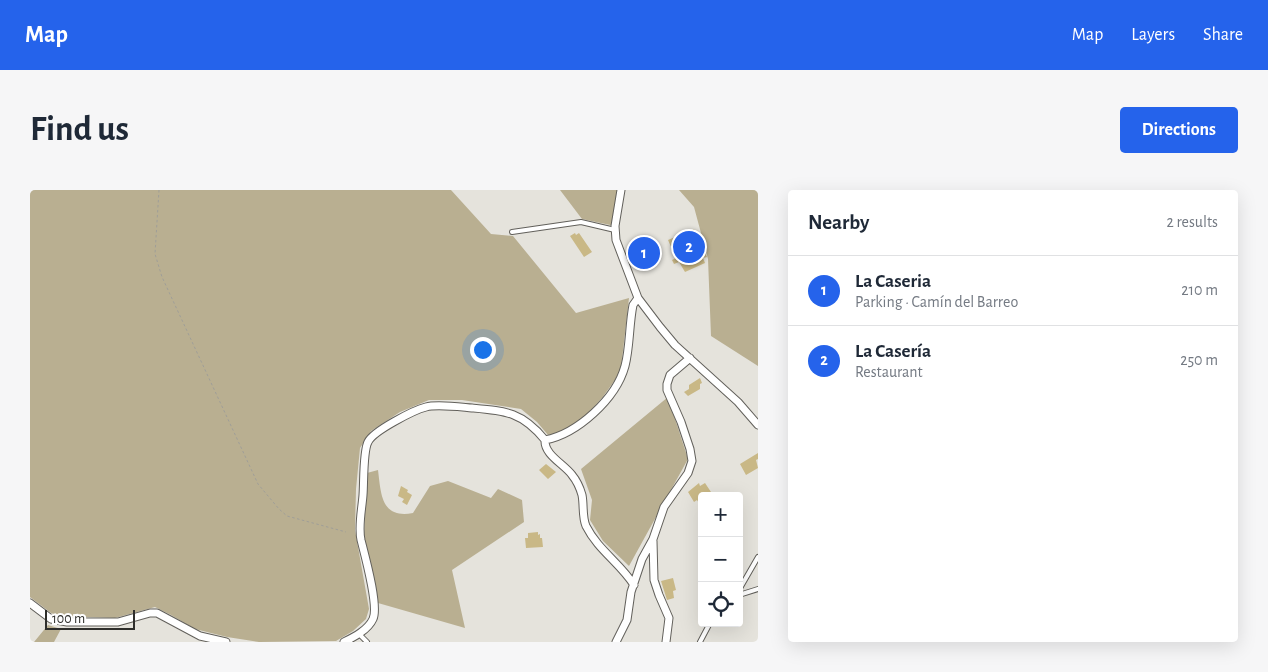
<!DOCTYPE html>
<meta charset="utf-8">
<style>
body{margin:0;font-family:"Alegreya Sans",sans-serif;background:#f6f6f7;color:#1f2937}
.controls{position:absolute;right:15px;bottom:15px;display:grid;overflow:hidden;border-radius:5px;box-shadow:0 5px 20px #0002}
.controls button{width:45px;height:45px;display:grid;place-items:center;padding:0;border:0;border-bottom:1px solid #e0e1e3;background:#fff;color:#1f2937;font:25px sans-serif}
.scale{position:absolute;left:15px;bottom:12px;width:90px;box-sizing:border-box;padding-left:5px;border:2px solid #2e2e2b;border-top:0;font-size:14px;line-height:18px;white-space:nowrap;color:#2e2e2b;-webkit-text-stroke:4px #fff;paint-order:stroke}
.you{position:absolute;left:452px;top:159px;width:18px;height:18px;margin:-12px;border:4px solid #fff;border-radius:50%;background:#1a73e8;box-shadow:0 0 0 8px #1a73e833}
.badge{display:grid;place-items:center;width:32px;height:32px;border-radius:50%;background:#2563eb;color:#fff;font-size:16px;font-weight:700}
.pin{position:absolute;translate:-50% -50%;border:2px solid #fff;box-shadow:0 1px 5px #0006}
.list{margin:0;padding:0;list-style:none}
h2{display:flex;justify-content:space-between;align-items:center;height:65px;margin:0;padding:0 20px;font-size:21px}
h2 small{font-size:16px;font-weight:400;color:#747a83}
.list li{display:grid;grid-template-columns:32px 1fr auto;gap:15px;align-items:center;box-sizing:border-box;height:70px;padding:0 20px;border-top:1px solid #e0e1e3}
.list b{display:block;font-size:19px;white-space:nowrap}
.list p{margin:0;font-size:16px;white-space:nowrap;color:#747a83}
.list em{font-size:16px;font-style:normal;color:#747a83}
.icon{flex:none;width:28px;height:28px;fill:none;stroke:currentColor;stroke-width:2;stroke-linecap:round;stroke-linejoin:round}
.map{position:relative;flex:none;width:728px;height:452px;overflow:hidden;border-radius:5px}
header{display:flex;align-items:center;gap:30px;box-sizing:border-box;height:70px;padding:0 25px;background:#2563eb;color:#fff}
header strong{font-size:24px}
nav{display:flex;gap:28px;margin-inline-start:auto;font-size:18px}
.intro{display:flex;align-items:center;justify-content:space-between;box-sizing:border-box;height:120px;padding:0 30px}
h1{margin:0;font-size:35px}
.button{padding:12px 22px;border-radius:5px;background:#2563eb;color:#fff;font-size:18px;font-weight:700}
main{display:flex;gap:30px;padding:0 30px}
aside{flex:1;background:#fff;border-radius:5px;box-shadow:0 5px 20px #0002}
.map>svg:first-child{display:block}
.green{fill:#b9af91}
.building{fill:#c9b886}
.lines{fill:none;stroke-linecap:round;stroke-linejoin:round}
.lane-casing{stroke:#62605b;stroke-width:6}
.street-casing{stroke:#62605b;stroke-width:9}
.path{stroke:#9f9e98;stroke-width:1;stroke-dasharray:2.5 2.5;stroke-linecap:butt}
.lane{stroke:#fff;stroke-width:4}
.street{stroke:#fff;stroke-width:7}
</style>
<header>
<strong>Map</strong>
<nav><a>Map</a><a>Layers</a><a>Share</a></nav>
</header>
<div class="intro"><h1>Find us</h1><a class="button">Directions</a></div>
<main>
<div class="map">
<svg width="728" height="452" viewBox="0 0 728 452">
<rect width="100%" height="100%" fill="#e5e3dc"/>
<!-- green -->
<path class="green" d="M0,0h421l40,44 22,2 63,77 53,-15 -8,70 -6,12 -13,18 -22,24 -22,11 -10,2 -11,-13 -16,-13 -59,-9h-33l-29,12 -29,19 -11,17 -4,41 -1,41 14,79 -3,10 -13,12 -17,10 -77,1 -32,-5 -32,-8 -24,-14 -16,-8 -40,11 -55,-2 -9,-3 -21,-16z
M530,0h61l-6,36 -33,-7z
M649,0h79v176l-47,-30 -3,-77 -14,-52z
M638,207l20,62 -59,107 -26,-25 -13,-21 2,-20 -11,-31z
M348,280c3,24 3,49 35,43l17,-27 18,-5 43,17 7,-9 24,11 2,22 -72,48 13,58 -87,-25 -14,-67 3,-63z
M18,435l13,4 -7,13h-20z"/>
<!-- building -->
<path class="building" d="M664,39l13,28 -4,1 2,5 -20,9 -6,-10 -5,2 -2,-4 4,-2 -8,-18z
M545,43l1,2 3,-2 13,19 -8,5 -14,-21z
M670,188l2,5 -2,1v5l-12,7 -4,-4 5,-3v-4z
M728,263v6l-2,1 2,8 -12,7 -6,-11z
M516,274l10,8 -8,7 -9,-9z
M669,293l1,3 5,-3 6,9 -4,2v2h-5v12l-5,-8 -3,2 -6,-10z
M371,296l7,4 -1,2 5,3 -5,10 -5,-3 2,-3 -6,-3z
M508,342v3l2,-1v4h2l1,9 -17,1 -1,-10h3v-5z
M643,388l3,12 -3,1 1,7 -7,2 -6,-19z"/>
<g class="lines">
<!-- lane casing -->
<g class="lane-casing">
<path id="lane" d="M482,42l69,-10 34,8
M709,400l19,-33
M709,405l19,-6
M329,444l8,8
M670,452l10,-19"/>
</g>
<!-- street casing -->
<g class="street-casing">
<path id="street" d="M591,0l-6,36 1,14 22,58 22,29 15,18 63,57 20,23
M515,250c-1,15 19,24 27,35 5,6 8,13 10,20 2,10 0,22 4,31 12,24 34,37 48,59
M623,351l1,39 5,15 10,23 -3,24
M0,413l21,16 16,3h51l32,-9h7l43,23 26,6
M314,452c10,-5 24,-12 29,-23 6,-13 -8,-63 -12,-79 -3,-14 1,-31 2,-45 1,-12 0,-44 5,-53 5,-11 46,-32 58,-35 11,-3 34,0 46,1 34,3 50,4 73,32 32,-6 71,-41 80,-74 5,-19 4,-41 8,-61l5,-7
M586,452l11,-22 4,-28 11,-33 11,-20 11,-32 24,-34 4,-12 -2,-12 -9,-27 -14,-32v-6l3,-9 20,-17"/>
</g>
<!-- path -->
<path class="path" d="M129,0l-4,64 7,23 96,207 21,25 8,7 59,16"/>
<!-- lane -->
<use href="#lane" class="lane"/>
<!-- street -->
<use href="#street" class="street"/>
</g>
</svg>
<div class="controls">
<button>+</button>
<button>−</button>
<button><svg class="icon" aria-label="locate" viewBox="0 0 24 24"><circle cx="12" cy="12" r="6"/><path d="M12 2v4M12 18v4M2 12h4M18 12h4"/></svg></button>
</div>
<div class="scale">100 m</div>
<div class="you"></div>
<div class="pin badge" style="left:614px;top:63px">1</div>
<div class="pin badge" style="left:659px;top:57px">2</div>
</div>
<aside>
<h2>Nearby<small>2 results</small></h2>
<ul class="list">
<li><span class="badge">1</span><div><b>La Caseria</b><p>Parking · Camín del Barreo</p></div><em>210 m</em></li>
<li><span class="badge">2</span><div><b>La Casería</b><p>Restaurant</p></div><em>250 m</em></li>
</ul>
</aside>
</main>
